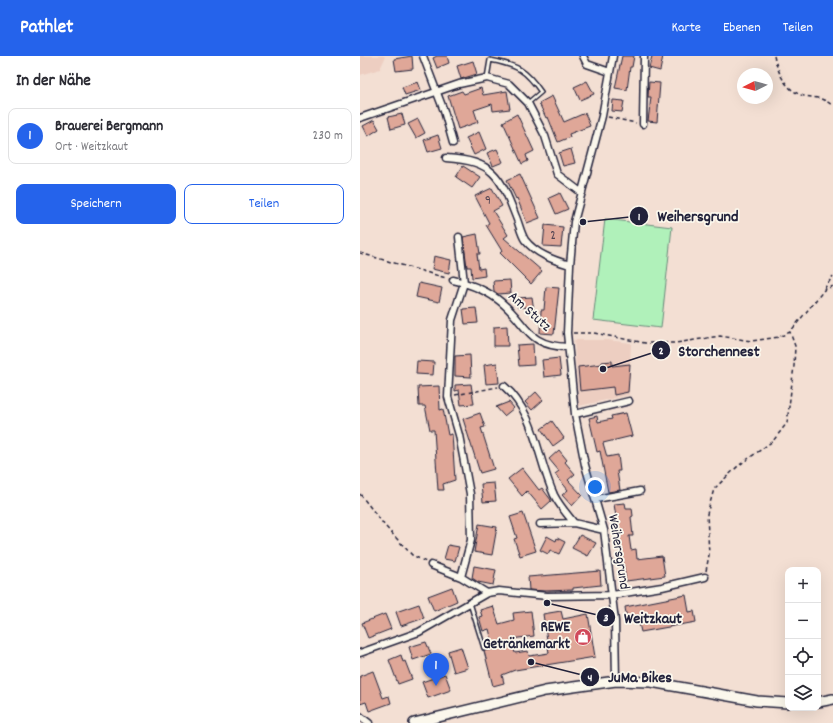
<!DOCTYPE html>
<html lang="de">
<meta charset="utf-8">
<style>
body{margin:0;font-family:Dekko,sans-serif;background:#f7f7f7;color:#2b2b33}
.controls{position:absolute;right:12px;bottom:12px;display:grid;overflow:hidden;border-radius:8px;box-shadow:0 4px 16px #0002}
.controls button{width:36px;height:36px;display:grid;place-items:center;padding:0;border:0;border-bottom:1px solid #e1e1e2;background:#fff;color:#2b2b33;font:20px sans-serif}
.compass{position:absolute;left:377px;top:12px;width:36px;height:36px;border-radius:50%;background:#fff;box-shadow:0 4px 16px #0002;rotate:264deg}
.you{position:absolute;left:235px;top:431px;width:14px;height:14px;margin:-10px;border:3px solid #fff;border-radius:50%;background:#1a73e8;box-shadow:0 0 0 6px #1a73e833}
.badge{display:grid;place-items:center;width:26px;height:26px;border-radius:50%;background:#2563eb;color:#fff;font-size:13px;font-weight:700}
.pin{position:absolute;translate:-50% -33px;filter:drop-shadow(0 1px 2px #0008)}
.pin::after{content:'';position:absolute;top:21px;width:14px;height:12px;background:inherit;clip-path:polygon(0 0,100% 0,50% 100%)}
.list{margin:0;padding:0;list-style:none}
h2{display:flex;justify-content:space-between;align-items:center;height:52px;margin:0;padding:0 16px;font-size:17px}
h2 small{font-size:13px;font-weight:400;color:#7c7c81}
.list li{display:grid;grid-template-columns:26px 1fr auto;gap:12px;align-items:center;box-sizing:border-box;height:56px;margin:0 8px 8px;padding:0 8px;border:1px solid #e1e1e2;border-radius:8px}
.list b{display:block;font-size:15px;white-space:nowrap}
.list p{margin:0;font-size:13px;white-space:nowrap;color:#7c7c81}
.list em{font-size:13px;font-style:normal;color:#7c7c81}
.actions{display:flex;gap:8px;padding:12px 16px}
.actions a{flex:1;padding:9px 0;border:1px solid #2563eb;border-radius:8px;text-align:center;font-size:14px;color:#2563eb}
.actions .main{background:#2563eb;color:#fff}
.icon{flex:none;width:22px;height:22px;fill:none;stroke:currentColor;stroke-width:2;stroke-linecap:round;stroke-linejoin:round}
.map{position:relative;flex:none;width:473px;height:667px;overflow:hidden}
header{display:flex;align-items:center;gap:24px;box-sizing:border-box;height:56px;padding:0 20px;background:#2563eb;color:#fff}
header strong{font-size:19px}
nav{display:flex;gap:22px;margin-inline-start:auto;font-size:14px}
main{display:flex}
aside{flex:1;background:#fff}
.map>svg:first-child{display:block}
.built{fill:#edcec1}
.park{fill:#b0f1ba;stroke:#698a7a}
.building{fill:#dfa798;stroke:#22223b}
.lines{fill:none;stroke-linecap:round;stroke-linejoin:round}
.service-casing{stroke:#22223b;stroke-width:6}
.minor-casing{stroke:#22223b;stroke-width:9}
.secondary-casing{stroke:#22223b;stroke-width:12}
.path{stroke:#22223b;stroke-width:1.5;stroke-dasharray:4 3;stroke-linecap:butt}
.service{stroke:#fbf7ec;stroke-width:3}
.minor{stroke:#fbf7ec;stroke-width:6}
.secondary{stroke:#fbf7ec;stroke-width:9}
.labels{text-anchor:middle;dominant-baseline:central;stroke-width:3.5;stroke-linejoin:round;paint-order:stroke}
.number-label{font-size:13px;fill:#514352}
.street-label{font-size:15px;fill:#22223b;stroke:#fbf7ec}
.poi-label{font-size:15px;font-weight:bold;fill:#22223b;stroke:#fbf7ec;text-anchor:end}
.leader{fill:none;stroke:#22223b;stroke-width:1.5}
.callout-dot{fill:#22223b;stroke:#fbf7ec;stroke-width:1.5}
.mark-label{font-size:12px;text-anchor:middle;font-weight:bold;fill:#fff}
.callout-label{font-size:16px;text-anchor:middle;font-weight:bold;fill:#22223b;stroke:#fbf7ec;stroke-width:3.5;stroke-linejoin:round;paint-order:stroke}
</style>
<header>
<strong>Pathlet</strong>
<nav><a>Karte</a><a>Ebenen</a><a>Teilen</a></nav>
</header>
<main>
<aside>
<h2>In der Nähe<small></small></h2>
<ul class="list">
<li><span class="badge">1</span><div><b>Brauerei Bergmann</b><p>Ort · Weitzkaut</p></div><em>230 m</em></li>
</ul>
<div class="actions"><a class="main">Speichern</a><a>Teilen</a></div>
</aside>
<div class="map">
<svg width="473" height="667" viewBox="0 0 473 667">
<rect width="100%" height="100%" fill="#f3dfd3"/>
<filter id="ink" filterUnits="userSpaceOnUse"><feTurbulence type="fractalNoise" baseFrequency=".025" numOctaves="2"/><feDisplacementMap in="SourceGraphic" scale="8" xChannelSelector="R" yChannelSelector="G"/><feConvolveMatrix kernelMatrix="1 2 1 2 8 2 1 2 1" color-interpolation-filters="sRGB"/></filter>
<g filter="url(#ink)">
<!-- built -->
<path class="built" d="M0,0h24l1,2 -5,11 -20,6z
M214,284h33l24,3 -2,52 -50,11z"/>
<!-- park -->
<path class="park" d="M245,163l67,8 -11,101 -68,-8z"/>
<!-- building -->
<path class="building" d="M52,0l1,13 -17,2 -2,-12z
M77,0h10l2,7 -12,5 -4,-10z
M262,0h12l-2,11h-2l-3,23 -12,-2z
M292,0h11l-3,15 -11,-3z
M113,5l4,13 -16,5 -4,-13z
M227,25l7,13 -14,6 -6,-13z
M58,26l3,8 -16,5 -3,-8z
M289,26l11,1 -3,39 -9,-1 3,-24h-3z
M121,32l2,7 24,-4 3,18 -17,2 -1,-7 -18,6 4,12 -20,7 -10,-33 14,-5 2,3z
M192,40l12,26 21,-9 5,13 -21,8 1,3 -12,5 -10,-25 -2,1 -7,-15z
M253,44l11,1 -2,11 -10,-1z
M42,58l3,11 -14,4 -3,-12z
M157,58l17,37 -8,4 2,6 -6,3 -19,-42z
M58,63l7,14 -9,5 -8,-14z
M14,64l5,9 -11,7 -5,-10z
M119,76l7,17 -12,6 -8,-17z
M78,79l4,13 -14,4 -4,-12z
M137,93l6,13 -10,4 -6,-13z
M211,93l4,14 -12,3 -4,-13z
M103,110l17,11 -8,11 -16,-11z
M160,118l20,44 -13,5 -10,-25 -1,1 -9,-19z
M132,132l10,18 -9,5 15,24 -4,3 38,33 -11,13 -31,-31 2,-2 -16,-26 3,-2 -14,-27z
M200,137l8,16 -12,5 -7,-16z
M185,169l18,2 -2,20 -18,-1z
M117,178l3,20h-3l2,15 5,-1 1,8 -13,2 -1,-11h-4l-4,-30z
M74,200l17,4 -2,13 -17,-4z
M150,224l1,13 -13,1 -4,-3 -1,-10z
M59,227l23,5 -3,14 -23,-5z
M186,231l13,1 -5,46 -14,-1 1,-23h3z
M172,241l2,14 -7,1v-5l-9,1 -1,-10z
M116,252l2,15 -13,1 -2,-15z
M147,270l1,20h-14v-19z
M173,288l1,21 -15,1 -2,-21z
M110,299l1,22 -16,-1v-20z
M199,302l2,17 -17,2 -2,-17z
M57,305l17,1 -1,13 -17,-1z
M252,305v5l18,-2 -2,28 -14,3 -1,-8 -33,4 -2,-24 24,-3v-2z
M137,307l2,20 -13,1 -2,-19z
M111,328l3,20 -13,1 -2,-15 -4,1v-6z
M79,330l1,24 3,-1 5,26 4,-1 3,46 -12,4 1,6h-6l-4,-60h-4l-5,-24h-6l-1,-19z
M176,336l7,8 -11,10 -7,-8z
M149,346l5,6 -10,8 -8,-9z
M120,357l5,14 -4,1 13,41 -14,4 -17,-54z
M266,357l6,23 -29,7 4,14 11,-2 2,16h-3l3,19 -12,2 -8,-41 -3,1 -8,-34 8,-2 1,6 14,-3 -1,-3z
M192,365l12,17 -11,8 -12,-17z
M199,394l8,10 -2,2 10,12 -7,6 14,15 -10,11 -10,-11 6,-5 -13,-16 4,-3 -10,-12z
M162,412l17,22 3,-2 9,12v1l-9,8 -15,-18 -5,5 -14,-17z
M134,427l2,18 -13,1 -2,-18z
M265,447l1,5h6l1,8 -2,1 2,19h-4l2,14 5,-1 1,10 25,-3 3,20 -39,5 -12,-77z
M163,457l13,38 -16,5 -6,-17 3,-1 -7,-21z
M119,468l18,3 -5,28 -18,-3z
M220,479l16,8 -8,13 -16,-8z
M187,480l9,5 1,-3 8,4 -6,12 -9,-4 -2,4 -8,-4z
M88,489l11,2 -4,14 -11,-2z
M114,510l22,4 -3,15 -15,-3 -6,-4z
M240,515l1,14 -28,3v2l-27,1 -17,-1 -1,-13z
M92,531l5,14 -23,10 -6,-15z
M326,539l3,17 5,-1 2,11 -55,10 -3,-13 -11,2 -2,-14z
M59,548l5,14 -23,8 -5,-14z
M133,550l6,18 15,-4 -1,-7 18,-2 3,25 -23,3 4,14 13,-2 1,5 20,-3 -6,-39 18,-3 2,8 25,-5 7,43 -80,13 -13,5 2,8 -11,3 -9,-35 10,-2 -5,-20 -6,2 -4,-14 3,-1 -2,-6z
M25,558l6,15 -23,9 -6,-15z
M66,586l5,12 -18,6 -4,-13z
M101,591l7,21 -14,4 -6,-21z
M41,599l2,7 2,-1 7,18 -14,5 -9,-24z
M13,615l10,27 6,-2 2,7 -22,8 -3,-9 -6,2v-28z
M85,618l6,16 -23,8 -6,-16z"/>
<g class="lines">
<!-- service casing -->
<g class="service-casing">
<path id="service" d="M127,22l3,-18c27,5 36,10 51,32l-13,11
M110,547l14,45"/>
</g>
<!-- minor casing -->
<g class="minor-casing">
<path id="minor" d="M63,0l21,55 9,32
M223,0l4,8 23,8
M253,0l-11,60 -28,106 -4,43 -3,68 8,81 10,51 19,65 11,91 1,60
M0,62l99,-34 28,-6 22,6 19,19 17,33 12,38 25,19
M283,68l1,-68
M86,102c47,3 54,17 70,59 3,7 5,17 9,23 11,14 28,20 45,25
M99,181l5,46 -12,37 -4,77 11,38 11,59 1,46 -10,37
M93,224c17,4 35,11 48,22 27,22 25,44 67,45
M144,330c32,28 33,72 50,109 5,10 13,19 20,28l30,7
M215,358l54,-13
M236,443l44,-8
M180,468l34,-1
M71,509l30,12 26,16
M0,597l59,-21 68,-39 12,-2 48,5 65,-1 50,-8 43,-10
M0,660l9,7"/>
</g>
<!-- secondary casing -->
<g class="secondary-casing">
<path id="secondary" d="M458,646l15,-3
M54,667l131,-32 71,-10 35,1 106,19 31,2"/>
</g>
<!-- path -->
<path class="path" d="M414,0c4,17 12,35 30,40 13,2 18,1 29,10
M248,61l28,6
M0,197l86,25
M464,233l9,-13
M213,277h21l51,10h31l44,-7 31,5 28,-4 11,-5 34,-42 9,-4
M95,339l43,-8
M0,438l25,32 27,29 14,7
M346,515l3,-16 -2,-41 7,-25 24,-23 35,-25 14,-18 7,-57 1,-20 -5,-14"/>
<!-- service -->
<use href="#service" class="service"/>
<!-- minor -->
<use href="#minor" class="minor"/>
<!-- secondary -->
<use href="#secondary" class="secondary"/>
</g>
</g>
<!-- icons -->
<defs>
<g id="shop-disc" transform="scale(0.9)"><circle r="9.5" fill="#d1495b" stroke="#fbf7ec"/><path d="M-5-2.5h2.3a2.7 3.5 0 0 1 5.4 0H5L5.5 6h-11ZM-1.5-2.5h3a1.5 2.3 0 0 0-3 0Z" fill="#fff"/></g>
</defs>
<g fill-rule="evenodd">
<use href="#shop-disc" x="223" y="581"/>
</g>
<g class="labels">
<!-- number labels -->
<g class="number-label">
<text x="128" y="145">9</text>
<text x="193" y="180">2</text>
</g>
<!-- street labels -->
<g class="street-label">
<text transform="translate(169 256) rotate(42)">Am Stutz</text>
<text transform="translate(258 496) rotate(81)">Weihersgrund</text>
</g>
<!-- poi labels -->
<g class="poi-label">
<text x="210" y="572">REWE<tspan x="210" dy="17">Getränkemarkt</tspan></text>
</g>
</g>
<!-- callouts -->
<path class="leader" d="M223 166L279 160M243 313L301 294M187 547L246 561M171 606L230 621"/>
<g class="callout-dot">
<circle cx="223" cy="166" r="4"/>
<circle cx="243" cy="313" r="4"/>
<circle cx="187" cy="547" r="4"/>
<circle cx="171" cy="606" r="4"/>
<circle cx="279" cy="160" r="10"/>
<circle cx="301" cy="294" r="10"/>
<circle cx="246" cy="561" r="10"/>
<circle cx="230" cy="621" r="10"/>
</g>
<g class="mark-label">
<text x="279" y="164">1</text>
<text x="301" y="298">2</text>
<text x="246" y="565">3</text>
<text x="230" y="625">4</text>
</g>
<g class="callout-label">
<text x="338" y="165">Weihersgrund</text>
<text x="359" y="300">Storchennest</text>
<text x="293" y="567">Weitzkaut</text>
<text x="280" y="626">JuMa Bikes</text>
</g>
</svg>
<div class="controls">
<button>+</button>
<button>−</button>
<button><svg class="icon" aria-label="locate" viewBox="0 0 24 24"><circle cx="12" cy="12" r="6"/><path d="M12 2v4M12 18v4M2 12h4M18 12h4"/></svg></button>
<button><svg class="icon" aria-label="layers" viewBox="0 0 24 24"><path d="M12 4l9 5-9 5-9-5zM3 14l9 5 9-5"/></svg></button>
</div>
<svg class="compass" viewBox="-18 -18 36 36"><path d="M0-13l5 13h-10z" fill="#e53935"/><path d="M0 13l5-13h-10z" fill="#7c7c81"/></svg>
<div class="you"></div>
<div class="pin badge" style="left:76px;top:630px">1</div>
</div>
</main>
